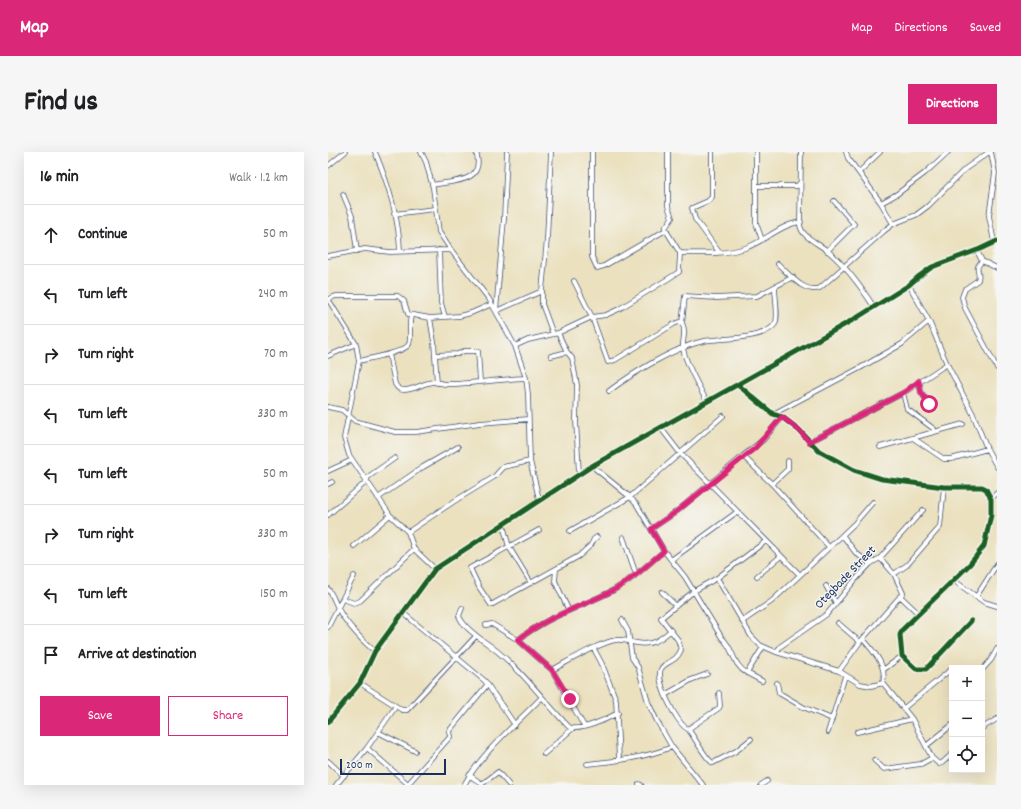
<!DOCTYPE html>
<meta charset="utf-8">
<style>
body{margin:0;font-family:Dekko,sans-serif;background:#f6f6f6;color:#202124}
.controls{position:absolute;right:12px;bottom:12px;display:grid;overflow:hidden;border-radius:0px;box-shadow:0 4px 16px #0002}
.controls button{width:36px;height:36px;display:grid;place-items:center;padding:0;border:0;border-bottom:1px solid #e0e0e0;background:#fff;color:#202124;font:20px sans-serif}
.scale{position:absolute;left:12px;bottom:10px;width:106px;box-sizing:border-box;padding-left:4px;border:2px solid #1b2f5e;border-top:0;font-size:11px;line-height:14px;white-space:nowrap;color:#1b2f5e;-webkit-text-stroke:3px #f6f6f2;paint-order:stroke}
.stop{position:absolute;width:12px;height:12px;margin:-9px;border:3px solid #db2777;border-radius:50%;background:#fff}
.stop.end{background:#db2777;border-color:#fff;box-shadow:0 1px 4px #0008}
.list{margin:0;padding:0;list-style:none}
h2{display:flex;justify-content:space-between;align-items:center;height:52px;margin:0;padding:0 16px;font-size:17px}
h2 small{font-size:13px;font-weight:400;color:#757577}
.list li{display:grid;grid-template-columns:26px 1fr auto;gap:12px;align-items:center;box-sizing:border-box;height:60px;padding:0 16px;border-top:1px solid #e0e0e0}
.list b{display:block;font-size:15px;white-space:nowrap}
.list em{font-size:13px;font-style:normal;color:#757577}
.actions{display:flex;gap:8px;padding:12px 16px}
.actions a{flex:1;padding:9px 0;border:1px solid #db2777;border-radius:0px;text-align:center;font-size:14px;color:#db2777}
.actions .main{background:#db2777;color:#fff}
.icon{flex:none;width:22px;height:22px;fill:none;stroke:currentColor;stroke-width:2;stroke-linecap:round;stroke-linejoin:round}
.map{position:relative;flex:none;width:669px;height:633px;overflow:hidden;border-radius:0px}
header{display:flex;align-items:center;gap:24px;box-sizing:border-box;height:56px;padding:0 20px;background:#db2777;color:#fff}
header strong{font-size:19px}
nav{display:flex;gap:22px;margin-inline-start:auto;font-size:14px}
.intro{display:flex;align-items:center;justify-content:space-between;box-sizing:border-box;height:96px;padding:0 24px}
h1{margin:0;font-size:28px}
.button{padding:10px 18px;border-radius:0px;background:#db2777;color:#fff;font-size:14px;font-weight:700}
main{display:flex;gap:24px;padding:0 24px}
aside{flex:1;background:#fff;border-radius:0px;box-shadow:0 4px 16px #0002}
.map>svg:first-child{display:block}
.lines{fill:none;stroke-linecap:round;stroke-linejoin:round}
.minor-casing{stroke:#3a4a6d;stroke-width:5.5}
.minor{stroke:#fff;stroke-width:4}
.cycleway-casing{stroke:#f6f6f2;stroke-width:8}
.cycleway{stroke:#1b5e20;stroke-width:5}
.route{stroke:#db2777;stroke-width:5}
.labels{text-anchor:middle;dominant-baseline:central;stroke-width:3;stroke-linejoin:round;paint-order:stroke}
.street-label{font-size:13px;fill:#1b2f5e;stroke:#f6f6f2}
</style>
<header>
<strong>Map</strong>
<nav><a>Map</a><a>Directions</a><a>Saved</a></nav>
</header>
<div class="intro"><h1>Find us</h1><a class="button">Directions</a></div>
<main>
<aside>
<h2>16 min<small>Walk · 1.2 km</small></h2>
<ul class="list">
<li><svg class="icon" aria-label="ahead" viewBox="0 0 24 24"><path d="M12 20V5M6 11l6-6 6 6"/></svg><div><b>Continue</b></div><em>50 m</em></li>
<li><svg class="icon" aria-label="left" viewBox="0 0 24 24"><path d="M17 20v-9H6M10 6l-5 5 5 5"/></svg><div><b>Turn left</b></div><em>240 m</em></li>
<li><svg class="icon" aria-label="right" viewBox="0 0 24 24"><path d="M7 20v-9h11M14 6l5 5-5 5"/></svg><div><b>Turn right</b></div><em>70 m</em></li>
<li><svg class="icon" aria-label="left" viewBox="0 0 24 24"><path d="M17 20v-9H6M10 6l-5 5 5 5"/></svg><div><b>Turn left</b></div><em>330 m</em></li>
<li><svg class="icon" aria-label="left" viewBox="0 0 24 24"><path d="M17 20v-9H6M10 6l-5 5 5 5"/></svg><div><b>Turn left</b></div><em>50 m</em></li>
<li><svg class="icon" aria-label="right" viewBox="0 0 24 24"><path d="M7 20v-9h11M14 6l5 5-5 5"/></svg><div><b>Turn right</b></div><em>330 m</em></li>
<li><svg class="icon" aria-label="left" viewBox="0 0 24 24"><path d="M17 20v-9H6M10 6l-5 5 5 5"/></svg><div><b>Turn left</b></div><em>150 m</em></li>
<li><svg class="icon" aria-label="arrive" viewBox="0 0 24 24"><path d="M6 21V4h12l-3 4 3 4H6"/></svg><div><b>Arrive at destination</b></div></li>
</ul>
<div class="actions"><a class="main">Save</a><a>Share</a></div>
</aside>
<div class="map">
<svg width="669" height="633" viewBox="0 0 669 633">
<rect width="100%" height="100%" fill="#f6f6f2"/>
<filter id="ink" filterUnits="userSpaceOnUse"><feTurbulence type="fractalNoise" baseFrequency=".025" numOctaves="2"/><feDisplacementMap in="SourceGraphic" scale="8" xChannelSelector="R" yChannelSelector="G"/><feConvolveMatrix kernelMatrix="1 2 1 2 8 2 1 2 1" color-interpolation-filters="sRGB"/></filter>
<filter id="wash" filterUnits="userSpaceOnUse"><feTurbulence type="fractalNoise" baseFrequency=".012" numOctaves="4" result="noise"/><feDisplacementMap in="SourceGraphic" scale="16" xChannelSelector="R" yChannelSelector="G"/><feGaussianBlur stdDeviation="0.9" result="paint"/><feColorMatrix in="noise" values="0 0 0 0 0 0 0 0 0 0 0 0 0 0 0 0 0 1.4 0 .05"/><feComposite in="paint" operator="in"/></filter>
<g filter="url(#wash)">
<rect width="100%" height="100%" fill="#ebe1bf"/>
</g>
<g filter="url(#ink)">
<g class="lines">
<!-- minor casing -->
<g class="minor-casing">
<path id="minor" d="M47,0c13,31 24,65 25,99
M93,0l5,10 7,26 6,44 12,18 38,49 26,47 11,32 2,16 2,67 9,38
M179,0l-3,67 -8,92 46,-20
M223,0l-4,87 -5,52v13l11,30
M384,0v45l-4,4 -16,7 3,11 24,33
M428,0v71l6,17
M473,0l-1,73c2,13 20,19 29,27 18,15 32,35 45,55
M518,0l2,6 33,45 12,21
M663,0l4,21 -6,43 5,26
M0,14l17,-14
M531,20l21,-20
M104,33c21,-4 54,-2 44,-33
M428,34h41l3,-3
M15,42l9,22 5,35
M553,51l16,-9 28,-21 23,-21
M66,62l41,-5
M339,79l-2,-3 7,-10 -4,-12v-54
M652,97l-2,4 4,8
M111,98l2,53 4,14
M499,99l27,-27 -20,-23
M352,101c21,0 45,2 65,-5 19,-6 36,-24 56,-26
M0,104l37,-7 25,3 61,-2
M450,112c11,10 26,30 42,24l64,-57 9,-7 23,-9 12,-9 37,-37 24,-17
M669,116l-15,-7c-9,9 -1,9 -4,19l-13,9 -3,8 3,11 32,60
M246,129l18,36 16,45 7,-2 59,-36 5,-2 3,1c5,9 0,16 1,25 2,15 17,40 24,54
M581,133l20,36 18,43 26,50 14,35 10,18
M0,147l28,45 3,17 -15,77 5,17 41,60 18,17 6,17 21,20
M0,147l8,-3h62l6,5 4,13 22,4 29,-2 12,-3 21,-9
M102,166l4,24 3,41
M354,171l3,-27 31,2 41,-2 36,-19
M230,181l9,19 5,6 5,27 -1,35 3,54
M187,194l13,-6 30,-7 34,-16 14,-2 13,-6 60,-37 1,-19 -13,-21 -3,-1 -60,35 -7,2 -5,-11v-105
M61,202l6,30c2,4 5,6 9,6 11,0 20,-8 30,-8 4,0 8,2 12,2 27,0 53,-5 80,-6
M107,203l23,-1 6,-3h14l2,31
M0,204l28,-12
M223,204l16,-4
M31,209c9,-2 47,-9 50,-17 3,-8 -1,-19 2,-28
M591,229l2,11 8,12
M410,233l35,29 9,3 17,13 20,21 35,19 28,9 62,8h38l4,2 5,10v16l-7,31 -14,18 -68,66 -2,5 2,21 14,13h10l45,-48
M281,239c24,-18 66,-44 95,-50 18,-3 60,-1 71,-17 4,-5 0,-28 0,-36
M575,241l4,16 27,20v2
M0,255l14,3 13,11 40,11h21l64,-9 49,-4
M445,262l87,-46 42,-24 27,-23
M332,275l20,26 120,122 54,-51 19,-22
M585,286l31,21h7l36,-10
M481,290l94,-49 44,-29
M552,295l83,-23
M415,304l21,-17 18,-22
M264,314l38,31 7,8 27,46 21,26 37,61c12,10 10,27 25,35l16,-26
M0,319l24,-11
M0,332l4,-2
M444,332l16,-15v-8
M50,346l45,-31 35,-20
M663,347l6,-6
M0,363l38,-33 2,-5 27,-19
M175,373l6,22 22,36
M323,377l25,-17 67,-56 29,28 57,63
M211,378l-69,38 9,19 12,18 88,-49 12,-11 3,-6 3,-2
M242,379l60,-34 93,-81
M80,380l45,-30 41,-25 9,-10 27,-6
M515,384l13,17 14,11
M295,385l13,37
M26,394l36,-31
M343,408l66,-48
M228,417l-1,12 13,28
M566,422l13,-9 33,-38 4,-40
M429,424l24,-20
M389,426l34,58 9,9 16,7 63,19 21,13 11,2 12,-3 29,36 20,39 -11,6 -37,5 -10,-9
M625,428l31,22 13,4
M498,434l10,17
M0,437c5,6 6,12 10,19 5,12 27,36 37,43
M334,440l14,14
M572,444l19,18
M648,445l21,-33
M15,447l11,4 6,-2 54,-52
M134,456l-3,8c4,10 15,18 23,24 35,23 58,57 87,87 11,5 38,-8 49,-14
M74,460l83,69 30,44
M294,468l6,11 4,27 6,9 10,35 9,19 15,26 31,38
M415,469l29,-20 28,-26
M510,471l22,19
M158,473l6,-1 26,16 34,30 32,56
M0,475l26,-51
M535,487c11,13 24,26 20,44
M190,488c28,-23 60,-32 92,-48 20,-10 37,-27 54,-41
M266,497l8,15 14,36 3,59
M448,500l5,-6 46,-32 28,-34 15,-16 10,-6 43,-48
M224,518c17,-9 46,-27 64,-30 8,-1 14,2 21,3 14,3 23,-3 33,-12
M555,518l19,-14
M654,518l9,-10 6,-11
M511,519l21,-29 43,-49 -9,-19 -14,-16
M419,521l15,8
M32,531l42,27h5l69,-74
M449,531l2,10 24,14 29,12
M391,541l1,13 -1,2 -31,21c-11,-4 -33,-49 -27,-60 4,-8 15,-6 20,-19l-3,-10 -17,-22 33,-27 23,-13 49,-37
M337,543l26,-15 16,-6
M576,556l45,-37
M0,570l32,-39 15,-32 60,-82 157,-103 266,-149 51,-32 9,-8 14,-10 48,-18 17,-8
M654,576l15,-9
M360,577c6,7 18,31 25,34l23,-12 15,-12
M50,580l37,19
M500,580l17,-56
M529,580l55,-13
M598,594l26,-21
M39,596l41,36
M216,602l28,-25
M604,606l7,6 3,-1 10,-9
M0,609l16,15
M259,612c29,-3 57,-6 85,-17
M141,623l13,9 16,-12 11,13
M311,632l2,1
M8,633l31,-37 29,-42
M79,633l43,-48 -1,-6 38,-46
M136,633c19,-34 51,-60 78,-88
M433,633l6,-4"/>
</g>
<!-- minor -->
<use href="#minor" class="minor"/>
<!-- cycleway casing -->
<g class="cycleway-casing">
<path id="cycleway" d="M410,233l35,29 9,3 17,13 20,21 35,19 28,9 62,8h38l4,2 5,10v16l-7,31 -14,18 -68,66 -2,5 2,21 14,13h10l45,-48
M0,570l32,-39 15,-32 60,-82 157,-103 266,-149 51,-32 9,-8 14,-10 48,-18 17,-8"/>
</g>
<!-- cycleway -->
<use href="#cycleway" class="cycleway"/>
</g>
</g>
<g class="lines" filter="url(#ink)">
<!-- route -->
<path class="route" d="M242,547l-18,-29 -34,-30c28,-23 60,-32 92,-48 20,-10 37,-27 54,-41l-13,-22 25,-17 79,-64 27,-31 17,13 10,12 94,-49 16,-12 2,11 8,12"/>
</g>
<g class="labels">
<!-- street labels -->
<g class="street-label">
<text transform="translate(518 426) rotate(-46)">Otegbade Street</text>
</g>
</g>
</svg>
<div class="controls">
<button>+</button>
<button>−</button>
<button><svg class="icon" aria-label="locate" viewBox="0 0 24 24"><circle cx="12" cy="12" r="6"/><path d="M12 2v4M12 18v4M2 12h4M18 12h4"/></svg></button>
</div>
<div class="scale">200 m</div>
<div class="stop" style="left:601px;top:252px"></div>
<div class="stop end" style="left:242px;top:547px"></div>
</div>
</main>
